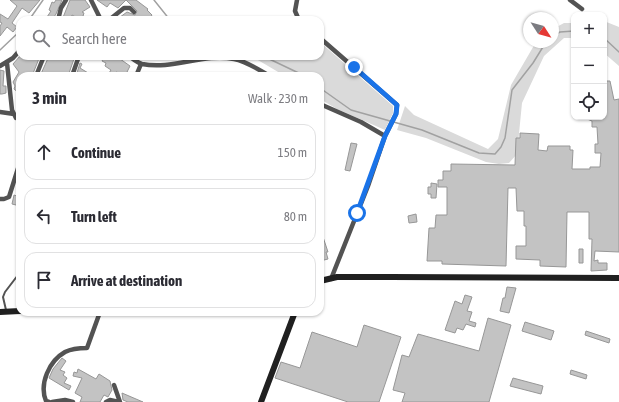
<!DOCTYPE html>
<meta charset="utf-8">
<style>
body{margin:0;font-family:"Asap Condensed",sans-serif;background:#f2f2f3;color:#2b2b33}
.controls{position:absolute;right:12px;top:12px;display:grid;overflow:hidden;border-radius:8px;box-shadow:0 1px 3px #0004}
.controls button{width:36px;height:36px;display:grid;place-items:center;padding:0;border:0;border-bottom:1px solid #e1e1e2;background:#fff;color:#2b2b33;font:20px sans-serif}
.compass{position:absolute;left:523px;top:12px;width:36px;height:36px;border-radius:50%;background:#fff;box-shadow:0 1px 3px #0004;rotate:126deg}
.stop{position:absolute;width:12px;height:12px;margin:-9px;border:3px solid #1a73e8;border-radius:50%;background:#fff}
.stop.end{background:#1a73e8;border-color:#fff;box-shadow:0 1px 4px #0008}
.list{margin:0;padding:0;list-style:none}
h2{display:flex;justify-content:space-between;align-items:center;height:52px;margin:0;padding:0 16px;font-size:17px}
h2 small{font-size:13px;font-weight:400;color:#7c7c81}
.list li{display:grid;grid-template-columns:26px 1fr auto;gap:12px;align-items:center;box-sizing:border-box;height:56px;margin:0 8px 8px;padding:0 8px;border:1px solid #e1e1e2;border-radius:12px}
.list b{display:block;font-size:15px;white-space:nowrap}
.list em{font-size:13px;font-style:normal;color:#7c7c81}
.icon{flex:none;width:22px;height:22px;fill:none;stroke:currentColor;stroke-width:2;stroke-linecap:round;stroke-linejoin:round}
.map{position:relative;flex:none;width:619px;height:402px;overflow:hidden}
.search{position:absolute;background:#fff;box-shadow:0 1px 3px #0004;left:16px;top:16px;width:308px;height:44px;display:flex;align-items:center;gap:10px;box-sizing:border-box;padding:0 14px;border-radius:12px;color:#7c7c81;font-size:15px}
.panel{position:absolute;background:#fff;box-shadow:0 1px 3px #0004;left:16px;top:72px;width:308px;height:244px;border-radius:12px}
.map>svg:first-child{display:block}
.green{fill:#dadada}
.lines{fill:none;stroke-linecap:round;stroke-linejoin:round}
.stream{stroke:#a1a1a1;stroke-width:1.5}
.building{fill:#c3c3c3;stroke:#979797}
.lane{stroke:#535353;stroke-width:2}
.street{stroke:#535353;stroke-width:4.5}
.secondary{stroke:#202020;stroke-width:6}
.route{stroke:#1a73e8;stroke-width:5}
</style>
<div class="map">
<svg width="619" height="402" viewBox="0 0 619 402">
<rect width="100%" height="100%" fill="#fff"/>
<!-- green -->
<path class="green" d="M604,21l15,6v39l-15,-13z
M564,23h10v15h-10l-20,18 -22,47 -5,51 -8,9 -10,1 -13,-2 -60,-24 -29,-8 8,-24 9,9 74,34 10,-10 13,-54 25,-43h17v-13z
M320,42l73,64v7l-8,17 -48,-21 -17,-10v-23h-35l-34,-20h69z"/>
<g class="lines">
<!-- stream -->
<path class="stream" d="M154,0l16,20
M29,20l14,-20
M553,36l7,-4 14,-1
M604,38l15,14
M0,50l20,-19
M263,56l42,20
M320,88l31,22 71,20 57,23 16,1 6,-7 4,-9 7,-48 21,-27 13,-21"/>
</g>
<!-- building -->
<path class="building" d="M10,0h30l-11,13 -7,-5 -10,15 5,4 -4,5 -6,-5 -7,9v-10l2,-3 -2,-1v-8l8,5 9,-13z
M56,0h6l-6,14 -4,6h-7l6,-9 -2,-1 3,-8 2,1z
M70,0h15l5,7 -8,5 2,1 -1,3 8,4h-10l-9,-5 -2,5h-8z
M97,0h39l12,9 -1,1 5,5 -2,3 3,2h-37l11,-8 8,3 2,-4 -11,-11 -8,8 -8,-5 -3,4z
M20,56h20l-8,20h-12v18l-6,-5 1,-3 -2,-4 6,-10 -6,-8z
M49,56h26l-7,20h-28z
M105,56h11l14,10 -3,6 3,1 -1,3 -13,-4 -2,4h-7l4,-6 -6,-4 1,-3 -4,-2z
M80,63l2,1 -2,4 13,8h-17z
M0,70l4,1 -1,15h3v7l-4,1h-2z
M604,81h6l4,19 5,-1v153l-24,-1 -1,10 4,-1v3h9v7l-16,1 1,-32h-3v-27h-22l-1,55 -26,-1v-6l-24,-1v-13h10v-20h-2v-15h-7l-1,-23h-8l-2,78 -64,-2v-3h-15l2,-33h6l1,-13h11v-28h-9v-7h5v-9h8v-7l64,1 1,-27h4v-5l19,1 -1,16 9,1 1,-5h22v4h3l-1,19h18v-2h10l1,-14h-6v-9h3l-1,-17h-5v-6l-10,-4h22z
M351,143l6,1 -7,27 -5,-1z
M431,183l6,1 -1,14h-5v-4h-3v-7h3z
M14,195l6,2v9l-8,-2z
M416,214l1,8 -8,1 -1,-7z
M320,228l8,24h-2l2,7 -8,2z
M579,249h4v14h-4z
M507,287l9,1 -7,25 -9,-2 3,-13h2z
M465,295l7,2 -5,14 5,1 -3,9 7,2 -1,4 -9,-3 -3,6 -6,-2 -2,5 -10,-3 10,-29 7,3z
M488,318l23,7 -22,77h-87l3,-9 -12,-3 9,-35 7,2 9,-23 61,17z
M525,322l29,9 -3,9 -29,-9z
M364,325l37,12 -22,65h-31l-73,-24 6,-16 19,6 12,-36 45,15z
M586,331l24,8 -1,4 -24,-8z
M62,358l4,3 -6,9 5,2 -2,3 4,3 -3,5 7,3 -2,4 -20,-12 4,-9z
M78,369l18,10 3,-5 11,7 2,9 -4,7 -4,-2 -4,7h-20l2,-5 -7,-4 7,-15 -9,-2 1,-4 3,1z
M571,370l16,5 -1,4 -16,-5z
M513,378l30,8 -2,8 -31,-8z
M122,393l21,9h-15l-5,-2z"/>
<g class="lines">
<!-- lane -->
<path class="lane" d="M19,225l1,2
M6,310l-3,-13 2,-5 13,-17 2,-15"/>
<!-- street -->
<path class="street" d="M91,0l10,20
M297,0l-2,11 4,9
M570,0l12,9
M58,20l3,-12 5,-8
M109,20l15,-12h6l4,4
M320,38l77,67 -1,9 -11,22 -17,50 -37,93
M129,56c4,3 9,7 13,8 31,6 61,-11 92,-5 12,2 25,11 36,17
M7,63l5,47 4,8h3l1,-1
M0,66l13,-8 7,-8
M36,76l8,-20
M72,76l7,-20
M136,76l5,-12
M320,104l41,18 24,14
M0,112l14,2
M0,199h4l5,-2 11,-35
M114,385l6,17
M49,402l-3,-1c-7,-17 3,-40 19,-49 6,-3 15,-4 22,-4l13,-36
M52,402l13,-2 8,2
M106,402l4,-2 9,2"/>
<!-- secondary -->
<path class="secondary" d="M320,281l17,-4h53l229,1
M0,312l20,-1
M261,402l34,-90"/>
</g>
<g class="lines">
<!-- route -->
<path class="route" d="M354,67l43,38 -1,9 -11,22 -28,77"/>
</g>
</svg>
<div class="controls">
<button>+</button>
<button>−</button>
<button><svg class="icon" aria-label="locate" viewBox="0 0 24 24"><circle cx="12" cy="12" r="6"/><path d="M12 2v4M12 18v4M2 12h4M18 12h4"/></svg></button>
</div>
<svg class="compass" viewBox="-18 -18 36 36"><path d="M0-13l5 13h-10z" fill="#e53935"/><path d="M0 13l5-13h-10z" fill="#7c7c81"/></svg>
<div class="stop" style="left:357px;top:213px"></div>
<div class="stop end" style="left:354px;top:67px"></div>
<div class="search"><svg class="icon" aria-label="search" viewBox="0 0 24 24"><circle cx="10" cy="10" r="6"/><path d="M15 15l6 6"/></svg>Search here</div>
<section class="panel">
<h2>3 min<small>Walk · 230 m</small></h2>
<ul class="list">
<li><svg class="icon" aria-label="ahead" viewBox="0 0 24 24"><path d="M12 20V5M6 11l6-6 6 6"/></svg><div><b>Continue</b></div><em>150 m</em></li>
<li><svg class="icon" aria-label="left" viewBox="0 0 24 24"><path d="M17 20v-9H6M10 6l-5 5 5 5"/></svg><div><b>Turn left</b></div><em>80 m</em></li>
<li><svg class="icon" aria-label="arrive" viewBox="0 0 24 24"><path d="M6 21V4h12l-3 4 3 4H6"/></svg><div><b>Arrive at destination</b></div></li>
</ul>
</section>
</div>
